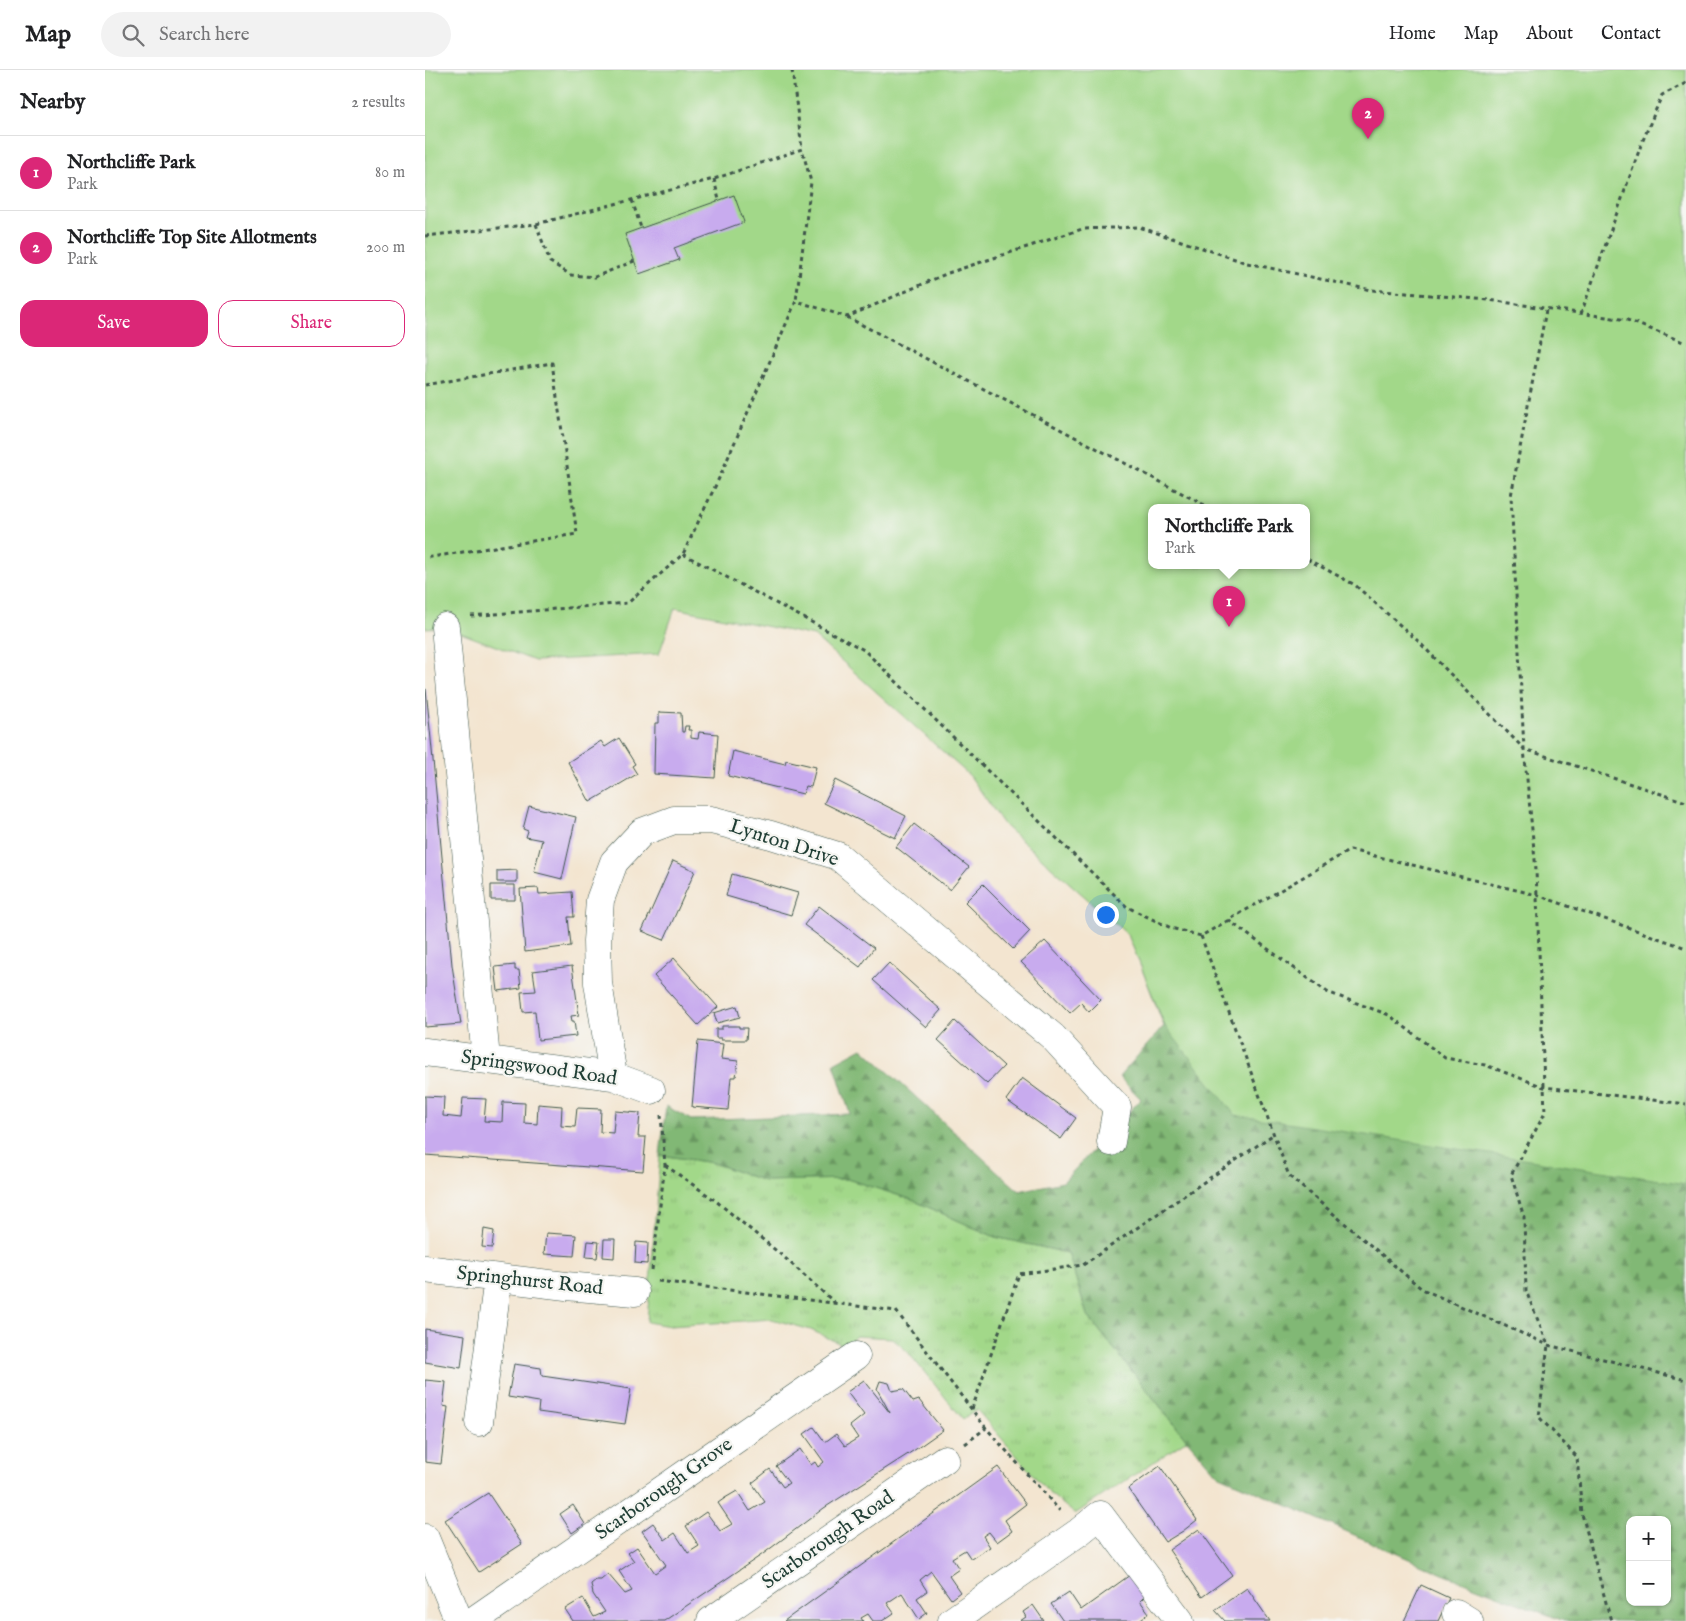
<!DOCTYPE html>
<meta charset="utf-8">
<style>
body{margin:0;font-family:"IM FELL English",serif;background:#f2f2f2;color:#202124}
.controls{position:absolute;right:15px;bottom:15px;display:grid;overflow:hidden;border-radius:10px;box-shadow:0 1px 4px #0004}
.controls button{width:45px;height:45px;display:grid;place-items:center;padding:0;border:0;border-bottom:1px solid #e0e0e0;background:#fff;color:#202124;font:25px sans-serif}
.you{position:absolute;left:680px;top:844px;width:18px;height:18px;margin:-12px;border:4px solid #fff;border-radius:50%;background:#1a73e8;box-shadow:0 0 0 8px #1a73e833}
.badge{display:grid;place-items:center;width:32px;height:32px;border-radius:50%;background:#db2777;color:#fff;font-size:16px;font-weight:700}
.pin{position:absolute;translate:-50% -41px;filter:drop-shadow(0 1px 2px #0008)}
.pin::after{content:'';position:absolute;top:26px;width:18px;height:15px;background:inherit;clip-path:polygon(0 0,100% 0,50% 100%)}
.popup{position:absolute;left:723px;top:434px;width:162px;height:65px;box-sizing:border-box;display:grid;place-content:center;border-radius:10px;background:#fff;filter:drop-shadow(0 1px 4px #0005);font-size:16px;white-space:nowrap;color:#757577}
.popup b{font-size:19px;color:#202124}
.popup::after{content:'';position:absolute;left:50%;top:100%;margin-left:-10px;border:10px solid transparent;border-top-color:#fff}
.list{margin:0;padding:0;list-style:none}
h2{display:flex;justify-content:space-between;align-items:center;height:65px;margin:0;padding:0 20px;font-size:21px}
h2 small{font-size:16px;font-weight:400;color:#757577}
.list li{display:grid;grid-template-columns:32px 1fr auto;gap:15px;align-items:center;box-sizing:border-box;height:75px;padding:0 20px;border-top:1px solid #e0e0e0}
.list b{display:block;font-size:19px;white-space:nowrap}
.list p{margin:0;font-size:16px;white-space:nowrap;color:#757577}
.list em{font-size:16px;font-style:normal;color:#757577}
.actions{display:flex;gap:10px;padding:15px 20px}
.actions a{flex:1;padding:11px 0;border:1px solid #db2777;border-radius:15px;text-align:center;font-size:18px;color:#db2777}
.actions .main{background:#db2777;color:#fff}
.icon{flex:none;width:28px;height:28px;fill:none;stroke:currentColor;stroke-width:2;stroke-linecap:round;stroke-linejoin:round}
.map{position:relative;flex:none;width:1261px;height:1551px;overflow:hidden}
header{display:flex;align-items:center;gap:30px;box-sizing:border-box;height:70px;padding:0 25px;background:#fff;border-bottom:1px solid #e0e0e0}
header strong{font-size:24px}
nav{display:flex;gap:28px;margin-inline-start:auto;font-size:18px}
.search{width:350px;height:45px;background:#f2f2f2;display:flex;align-items:center;gap:12px;box-sizing:border-box;padding:0 18px;border-radius:28px;color:#757577;font-size:19px}
main{display:flex}
aside{flex:1;background:#fff}
.map>svg:first-child{display:block}
.grass{fill:url(#grass-tufts);stroke:#608a5e}
.forest{fill:url(#forest-firs);stroke:#507a54;fill-rule:evenodd}
.green{fill:#a2d889;stroke:#608a5e;fill-rule:evenodd}
.building{fill:#c8abee}
.lines{fill:none;stroke-linecap:round;stroke-linejoin:round}
.minor-casing{stroke:#3f564b;stroke-width:29}
.path{stroke:#3f564b;stroke-width:3;stroke-dasharray:4 4;stroke-linecap:butt}
.minor{stroke:#fff;stroke-width:28}
.labels{text-anchor:middle;dominant-baseline:central;stroke-width:4.5;stroke-linejoin:round;paint-order:stroke}
.street-label{font-size:20px;fill:#1f3d34;stroke:#f6f6f2}
</style>
<header>
<strong>Map</strong>
<div class="search"><svg class="icon" aria-label="search" viewBox="0 0 24 24"><circle cx="10" cy="10" r="6"/><path d="M15 15l6 6"/></svg>Search here</div>
<nav><a>Home</a><a>Map</a><a>About</a><a>Contact</a></nav>
</header>
<main>
<aside>
<h2>Nearby<small>2 results</small></h2>
<ul class="list">
<li><span class="badge">1</span><div><b>Northcliffe Park</b><p>Park</p></div><em>80 m</em></li>
<li><span class="badge">2</span><div><b>Northcliffe Top Site Allotments</b><p>Park</p></div><em>200 m</em></li>
</ul>
<div class="actions"><a class="main">Save</a><a>Share</a></div>
</aside>
<div class="map">
<svg width="1261" height="1551" viewBox="0 0 1261 1551">
<defs>
<pattern id="grass-tufts" width="24" height="20" patternUnits="userSpaceOnUse" patternTransform="scale(1.25)"><rect width="24" height="20" fill="#a2d889"/><path d="M3 7l-1-3M5 7V3M7 7l1-3M15 17l-1-3M17 17v-4M19 17l1-3" fill="none" stroke="#8bba77"/></pattern>
<pattern id="forest-firs" width="22" height="20" patternUnits="userSpaceOnUse" patternTransform="scale(1.25)"><rect width="22" height="20" fill="#81b875"/><path d="M5 1l3.5 6h-7zM16 11l3.5 6h-7z" fill="#699761"/></pattern>
</defs>
<rect width="100%" height="100%" fill="#f6f6f2"/>
<filter id="ink" filterUnits="userSpaceOnUse"><feTurbulence type="fractalNoise" baseFrequency=".02" numOctaves="2"/><feDisplacementMap in="SourceGraphic" scale="10" xChannelSelector="R" yChannelSelector="G"/><feConvolveMatrix kernelMatrix="1 2 1 2 8 2 1 2 1" color-interpolation-filters="sRGB"/></filter>
<filter id="wash" filterUnits="userSpaceOnUse"><feTurbulence type="fractalNoise" baseFrequency=".0096" numOctaves="4" result="noise"/><feDisplacementMap in="SourceGraphic" scale="20" xChannelSelector="R" yChannelSelector="G"/><feGaussianBlur stdDeviation="1.12" result="paint"/><feColorMatrix in="noise" values="0 0 0 0 0 0 0 0 0 0 0 0 0 0 0 0 0 1.4 0 .05"/><feComposite in="paint" operator="in"/></filter>
<g filter="url(#wash)">
<rect width="100%" height="100%" fill="#f3e5d0"/>
<!-- grass -->
<path class="grass" d="M235,1085l53,8 51,18 83,-2 63,20 85,38 73,16 19,62 100,125 -112,74 -27,-22 -71,-82 -14,9 -56,-68 -15,-13 -36,-2 -11,10 -34,-16 -39,-11 -102,7 -23,-4z"/>
<!-- forest -->
<path class="forest" d="M704,865l557,38v648h-122l-121,-47 -225,-99 -31,-35 -100,-125 -19,-62 -73,-16 -85,-38 -63,-20 -83,2 -51,-18 -53,-8 6,-49 25,14 159,-6 -16,-51 28,-15 157,143 44,-9 78,-83 -22,-22 45,-51zM1205,1450h37v82h-37z"/>
<!-- green -->
<path class="green" d="M0,0h1261v1114l-451,-69 -70,-89 -37,-91 -123,-109 -35,-50 -156,-140 -139,-28 -16,46 -124,7 -90,-34 -20,1zM726,438h156v58h-156z"/>
<g id="blocks">
<!-- building -->
<path class="building" d="M309,125l10,27 -70,26 5,12 -40,14 -14,-40z
M0,619h1l7,71 19,205 9,59 -36,3z
M234,642l22,1 1,19h2l1,-6h4l-1,4h3v8l7,1 1,-7 19,2 -3,44 -61,-4 1,-51h4z
M194,668l16,26 -3,2 5,8 -47,28 -22,-40 33,-21 4,6z
M308,681l52,13 1,-4 30,7 -5,20 -5,-1 -3,8 -75,-18z
M410,710l71,36 -11,22 -71,-35z
M104,736l47,11 -14,62 -28,-7 8,-32 -16,-3 2,-6 -5,-2z
M489,754l55,43 -19,23 -54,-43z
M248,791l22,10 -31,69 -22,-9z
M92,800v12h-20v-11z
M307,804l66,19 -7,22 -65,-19z
M558,814l47,47 -17,18 -48,-47z
M66,815h24v15h-24z
M113,818l1,6 33,-2 2,25h-6l3,29 -46,6 -5,-63z
M394,836l55,42 -14,19 -56,-42z
M620,871l56,59 -12,12 -8,-9 -11,10 -49,-51z
M249,888l44,49 -20,18 -44,-49z
M464,893l52,47 -15,17 -53,-47z
M90,895v5h4l2,18 -23,3 -3,-24z
M147,896l7,49 -8,1 1,5h2l2,15 -38,4 -3,-29 -12,1 -2,-20 15,-1 -3,-20z
M312,936l3,11 -23,6 -3,-10z
M530,951l49,45 -17,18 -49,-44z
M297,956h17v2h8l-1,12h-25v-2h-5v-9h6z
M273,971l25,3 -2,15 17,2 -2,16h-5l-3,33 -36,-3z
M597,1008l54,40 -15,21 -55,-39z
M0,1026l19,1 -1,19 18,2 2,-20 23,1 -2,22 18,1 1,-20 22,1 -1,20 13,1 1,-20 24,2 -1,20 14,1 2,-19 24,1 -1,23 13,1 2,-22 25,2 -2,24h8l-3,34 -218,-16z
M59,1159l10,2 -2,17 -10,-1z
M121,1163l30,2 -2,21 -30,-2z
M179,1169h11l-1,19 -11,-1z
M163,1171l11,1 -2,16 -11,-1z
M211,1172l12,1 -1,21 -12,-1z
M0,1259l40,6 -4,33 -36,-6z
M89,1294l27,4 1,8 89,13 -6,35 -87,-12 1,-10 -31,-5z
M0,1310l21,2 -3,24 5,1 -7,57 -16,-2z
M439,1310l26,33 -13,-24 3,-8 9,2 3,8 11,-2 10,13 6,-2 24,30 -27,19 -92,59 -61,46 -99,67h-91l-8,-12 18,-11 11,19 11,-5 -12,-18 -2,-10 5,-4h5l7,-6 17,20 7,-3 -13,-20 15,-10 -6,-8 9,-6 18,26 11,-8 -24,-34 11,-8 12,17 10,-7 13,20 11,-7 -13,-20 20,-14 14,19 12,-7 -14,-21 7,-5 12,-7 13,20 15,-9 -13,-19 18,-14 13,18 6,-4 -13,-17 24,-17 11,16 4,-3 3,5 6,-5 -20,-28 10,-7 11,15 11,-8 9,12 13,-8 -8,-12 14,-11 -17,-23z
M735,1396l37,54 -14,11 -18,11 -37,-53z
M573,1397l28,37 -21,16 7,11 -15,11 -8,-10 -6,4 7,11 -10,6 -9,6 -6,-9 -13,8 7,11 -10,7 11,16 -9,7 -20,-28 -11,9 7,11 -10,7 10,15 -8,6 -17,-26 -15,10 7,10 -12,8h-9l-5,-7 -7,4 2,3h-79z
M63,1423l34,51 -43,28 -34,-52z
M148,1435l12,19 -13,9 -12,-19z
M774,1459l33,46 -30,22 -33,-47z
M705,1505l15,21 -5,5 9,12 -11,8h-75l-12,-17 18,-12 12,18z
M996,1515l28,13 -11,23h-34z
M822,1518l23,33h-45l-10,-11z
M608,1535l11,16h-24l6,-4 -3,-5z"/>
</g>
</g>
<g filter="url(#ink)">
<use href="#blocks" fill-opacity="0" stroke="#3f564b" stroke-width="1"/>
<g class="lines">
<!-- minor casing -->
<g class="minor-casing">
<path id="minor" d="M20,557l41,432
M0,982l188,24 38,14
M188,1006l-15,-93 -1,-42 3,-41 14,-38 28,-30 32,-12h37l60,15 67,21 215,181 64,70 -6,35
M0,1199l141,17 69,6
M54,1352l19,-144
M0,1468l34,83
M1031,1543l13,8
M48,1551l383,-265
M286,1551l234,-162
M527,1551l127,-89 21,-17 80,106"/>
</g>
<!-- path -->
<path class="path" d="M367,0l10,79
M289,109l5,21
M207,130l9,28
M111,154l14,38 21,13 24,2 39,-16
M0,166l111,-12 178,-45 88,-30 9,33 -15,119
M1121,240l-35,186 13,253 162,53
M1156,244l60,-169 21,-50 24,-12
M422,247l363,191
M0,315l127,-22 25,171 -152,24
M258,484l181,96 263,257 44,21 30,8 149,-86 187,45 149,53
M882,489l48,26 63,56 106,108 12,121 9,243 -34,62 13,42 2,74 22,54 -9,72 38,40 5,57 29,107
M46,546l157,-13 55,-49 38,-80 75,-173 51,16 101,-44 134,-44 57,-2 108,36 124,27 118,10 138,20 59,23
M803,850l99,72 62,23 56,43 40,7 59,22 142,17
M776,866l88,240 133,113 126,56 138,35
M240,1095l51,36 69,57 50,45
M227,1200l13,-105 -4,-50
M233,1211l238,30 90,117 74,83
M547,1339l47,-135 64,-9 191,-131
M540,1374l21,-16"/>
<!-- minor -->
<use href="#minor" class="minor"/>
</g>
</g>
<g class="labels">
<!-- street labels -->
<g class="street-label">
<text transform="translate(359 773) rotate(18)">Lynton Drive</text>
<text transform="translate(114 998) rotate(8)">Springswood Road</text>
<text transform="translate(105 1211) rotate(6)">Springhurst Road</text>
<text transform="translate(239 1419) rotate(-35)">Scarborough Grove</text>
<text transform="translate(403 1470) rotate(-35)">Scarborough Road</text>
</g>
</g>
</svg>
<div class="controls">
<button>+</button>
<button>−</button>
</div>
<div class="you"></div>
<div class="pin badge" style="left:804px;top:557px">1</div>
<div class="popup"><b>Northcliffe Park</b>Park</div>
<div class="pin badge" style="left:943px;top:69px">2</div>
</div>
</main>
